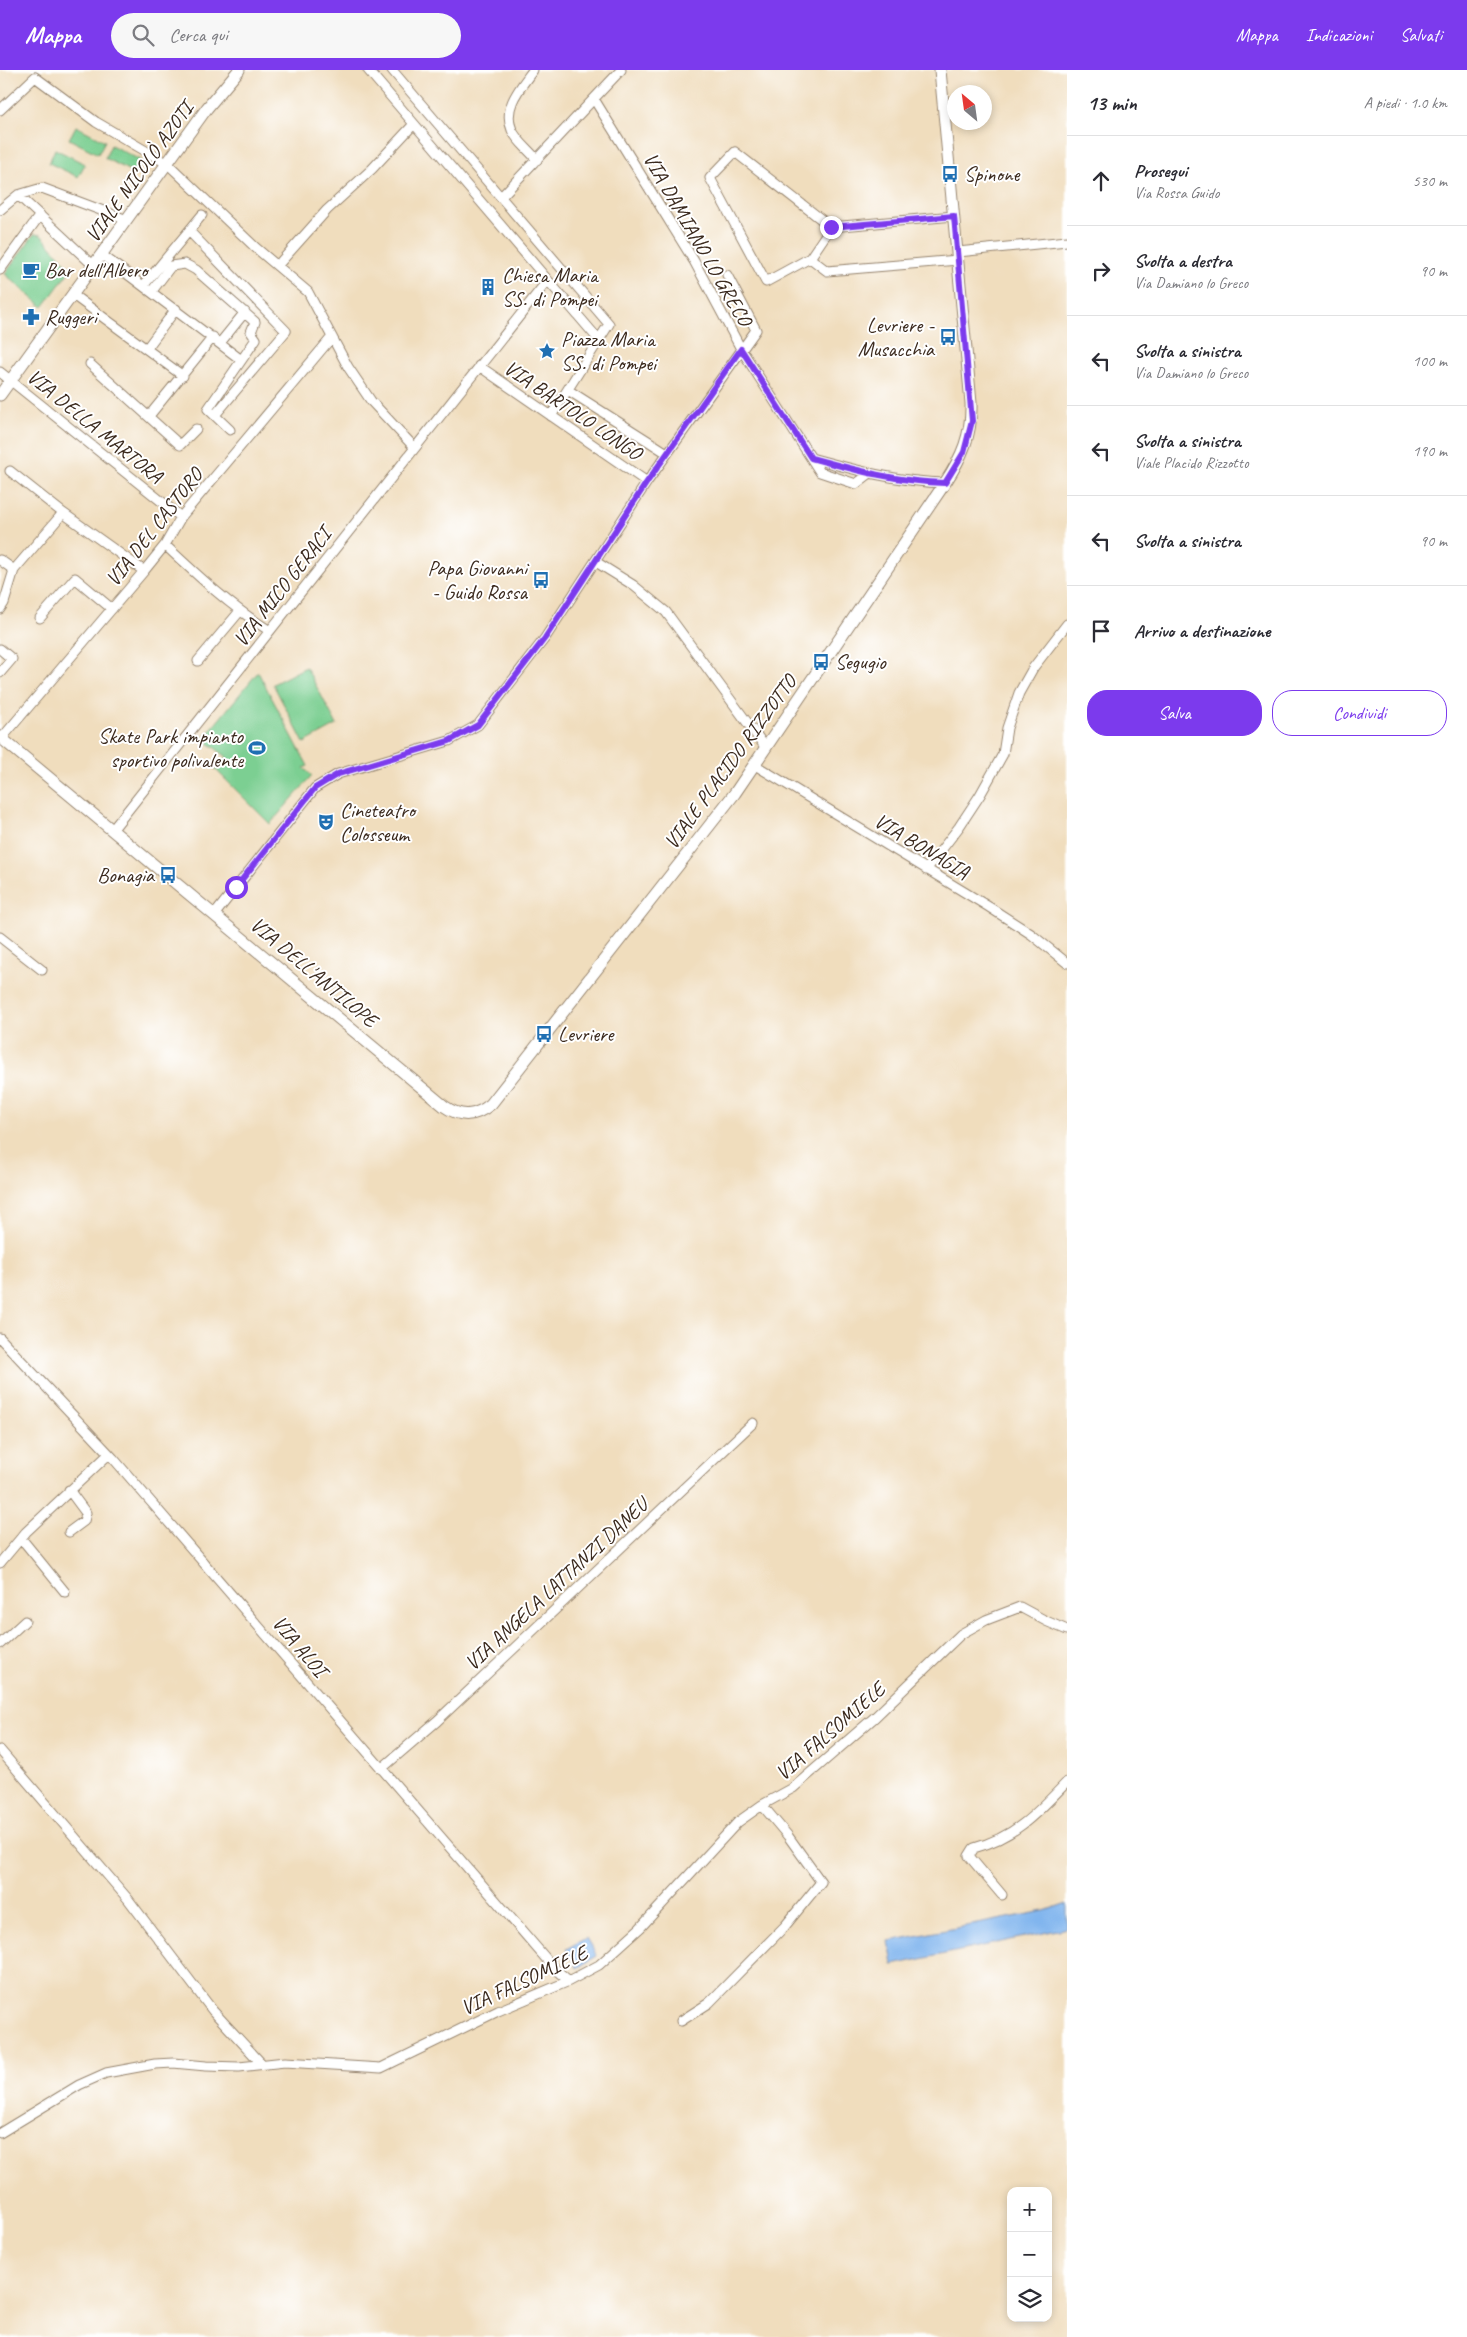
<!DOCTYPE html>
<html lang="it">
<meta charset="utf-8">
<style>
body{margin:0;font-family:Caveat,sans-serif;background:#f7f7f7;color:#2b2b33}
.controls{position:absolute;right:15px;bottom:15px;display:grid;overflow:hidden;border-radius:10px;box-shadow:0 2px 8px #0003}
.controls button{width:45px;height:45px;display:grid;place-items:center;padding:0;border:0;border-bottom:1px solid #e1e1e2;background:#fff;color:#2b2b33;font:25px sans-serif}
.compass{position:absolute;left:947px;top:15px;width:45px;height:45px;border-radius:50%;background:#fff;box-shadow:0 2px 8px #0003;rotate:331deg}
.stop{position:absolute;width:15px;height:15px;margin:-11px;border:4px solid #7c3aed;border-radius:50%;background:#fff}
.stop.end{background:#7c3aed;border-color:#fff;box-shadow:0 1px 5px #0008}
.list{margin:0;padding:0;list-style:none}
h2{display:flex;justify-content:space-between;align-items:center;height:65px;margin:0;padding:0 20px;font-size:21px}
h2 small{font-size:16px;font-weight:400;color:#7c7c81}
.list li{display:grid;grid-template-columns:32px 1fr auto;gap:15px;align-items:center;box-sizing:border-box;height:90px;padding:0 20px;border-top:1px solid #e1e1e2}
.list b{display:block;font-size:19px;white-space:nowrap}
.list p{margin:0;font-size:16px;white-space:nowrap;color:#7c7c81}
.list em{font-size:16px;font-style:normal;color:#7c7c81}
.actions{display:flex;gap:10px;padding:15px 20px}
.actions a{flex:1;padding:11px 0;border:1px solid #7c3aed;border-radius:20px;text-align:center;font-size:18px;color:#7c3aed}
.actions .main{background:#7c3aed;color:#fff}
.icon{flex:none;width:28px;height:28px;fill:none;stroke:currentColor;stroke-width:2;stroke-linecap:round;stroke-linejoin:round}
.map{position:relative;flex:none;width:1067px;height:2267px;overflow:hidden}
header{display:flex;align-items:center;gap:30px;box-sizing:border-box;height:70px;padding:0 25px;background:#7c3aed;color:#fff}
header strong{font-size:24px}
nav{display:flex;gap:28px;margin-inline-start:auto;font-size:18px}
.search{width:350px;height:45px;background:#f7f7f7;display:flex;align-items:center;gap:12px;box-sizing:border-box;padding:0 18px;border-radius:28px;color:#7c7c81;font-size:19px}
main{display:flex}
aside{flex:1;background:#fff}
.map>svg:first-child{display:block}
.green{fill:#7ccf92;stroke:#5c7c58}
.water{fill:#81b5ee;stroke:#5e7086}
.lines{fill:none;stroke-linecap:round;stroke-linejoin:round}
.street-casing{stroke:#96846e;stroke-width:11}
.secondary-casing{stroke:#96846e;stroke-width:13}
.street{stroke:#fff;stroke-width:9}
.secondary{stroke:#fff;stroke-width:11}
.route{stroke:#7c3aed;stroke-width:6}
.labels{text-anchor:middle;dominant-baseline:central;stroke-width:4;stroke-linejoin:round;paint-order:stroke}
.street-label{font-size:21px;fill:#3b2a1e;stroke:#fff}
.poi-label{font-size:21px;fill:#3b2a1e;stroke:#fff;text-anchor:start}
</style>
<header>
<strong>Mappa</strong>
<div class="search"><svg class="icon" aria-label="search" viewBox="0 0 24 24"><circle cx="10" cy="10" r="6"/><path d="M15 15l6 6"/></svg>Cerca qui</div>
<nav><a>Mappa</a><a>Indicazioni</a><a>Salvati</a></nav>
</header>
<main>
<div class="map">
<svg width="1067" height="2267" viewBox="0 0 1067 2267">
<rect width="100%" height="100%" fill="#fff"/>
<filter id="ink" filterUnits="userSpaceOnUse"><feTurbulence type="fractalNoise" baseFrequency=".02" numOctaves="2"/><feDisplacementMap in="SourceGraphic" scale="10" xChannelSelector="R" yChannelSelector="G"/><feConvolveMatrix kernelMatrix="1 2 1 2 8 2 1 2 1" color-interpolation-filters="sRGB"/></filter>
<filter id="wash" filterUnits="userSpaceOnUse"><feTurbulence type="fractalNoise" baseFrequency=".0096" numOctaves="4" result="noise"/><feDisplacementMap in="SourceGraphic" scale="20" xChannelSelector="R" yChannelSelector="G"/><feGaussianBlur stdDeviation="1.12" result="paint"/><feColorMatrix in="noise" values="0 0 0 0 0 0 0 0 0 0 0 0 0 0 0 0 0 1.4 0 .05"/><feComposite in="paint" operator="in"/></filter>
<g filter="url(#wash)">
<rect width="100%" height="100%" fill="#f0ddbd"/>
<!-- green -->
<path class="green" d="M76,56l29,15 -7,13 -29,-15z
M111,75l29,15 -6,13 -29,-15z
M55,79l30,15 -7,13 -29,-14z
M34,164l7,1 30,34 -28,38 -38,-33z
M306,597l31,58 -33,18 -31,-59z
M258,602l50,94 -4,2 8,8 -42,48 -55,-55 12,-12 -24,-18z"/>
<!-- water -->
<path class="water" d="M1067,1833v25l-174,37 -4,-24 155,-30z
M586,1868l11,18 -20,12 -11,-19z"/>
</g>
<g filter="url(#ink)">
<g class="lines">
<!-- street casing -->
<g class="street-casing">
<path id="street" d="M368,0l231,270
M392,0l217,254 -58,92
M533,0c-12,17 -31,37 -21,60 4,10 18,21 25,30
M594,29l100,162 47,88 70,109c44,12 88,24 134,25
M0,40l35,-33 61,45 72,42 88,84 52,44 40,75 23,34 44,47
M18,125l76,71
M501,127l120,-127
M0,140l18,-15 24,-7 85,32
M831,157l-96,-75 -25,26 56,104 44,-24 21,-31 123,-11
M189,161l97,100 -71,84
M958,182l109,-11
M102,185l138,104
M810,188l17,13 131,-11
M277,196l50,-56 45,-41 42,-45
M0,200l40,-55
M144,215l58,-70
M152,221l19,-25 14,-2 11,6 59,52 -4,10 5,7 -48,70 22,21
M73,225l110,81
M220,273l25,-31
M147,278l29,-39
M90,294l90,81 16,-16
M479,296l168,116
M0,302l181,145
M568,320l99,63
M149,346l64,-79
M811,388l9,14 36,12 13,-10
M10,401l53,42
M165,475c33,31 66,62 105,86
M0,490l14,10
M596,492l37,23 33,27 100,136
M0,539l4,-6 10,-33 49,-57 81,58
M40,548l35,-40 37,31
M0,579l12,10 -12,14
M198,591l42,-50
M2,668l142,-167 21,-26 16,-28 151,-180
M755,695l234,142 42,27 36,29
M113,759l435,-549
M926,800l33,-43 21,-32 23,-41 4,-26 12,-35 14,-25 34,-44
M215,844l100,-126 23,-14 111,-33 29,-16 67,-87 102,-156 109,-152 -29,-55
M0,867l42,33
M0,1268l113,120 442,511 14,12
M69,1462l15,-11 2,-8 -17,-23
M21,1468l44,54
M0,1493l26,-31 83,-78
M0,1574l25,-23
M0,1680l128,149 85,112 49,53
M381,1699l56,-48 316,-298
M1002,1825l-33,-39 5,-8c42,-11 64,-36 93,-66
M681,1951l28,-18 76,-77 36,-44 -33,-46 -26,-31
M0,2063l79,-48 27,-12 49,-9 18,-1 33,3 33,1 46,-5 96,6 117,-57 71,-30 30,-16 41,-37 98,-106 24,-17 31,-17 82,-71 86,-83 25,-14 34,-13 26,14 21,9"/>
</g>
<!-- secondary casing -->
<g class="secondary-casing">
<path id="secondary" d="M0,325l207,-287 32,-38
M0,667l444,369c17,12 31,11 47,-2l244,-311 210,-310c17,-26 27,-48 26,-80l-31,-333"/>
</g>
<!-- street -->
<use href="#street" class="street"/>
<!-- secondary -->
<use href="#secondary" class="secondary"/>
</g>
</g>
<g class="lines" filter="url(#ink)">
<!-- route -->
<path class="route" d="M236,817l79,-99 23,-14 111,-33 29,-16 67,-87 102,-156 94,-133 70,109c44,12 88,24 134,25l19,-31 8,-31 -18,-205 -123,11"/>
</g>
<!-- icons -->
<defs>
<g id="bus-bare" transform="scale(1.35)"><path d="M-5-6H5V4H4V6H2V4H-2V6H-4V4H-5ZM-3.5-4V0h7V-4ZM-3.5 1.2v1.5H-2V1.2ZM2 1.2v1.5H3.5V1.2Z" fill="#1f6fb2" stroke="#fff" stroke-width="2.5" paint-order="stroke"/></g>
<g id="cafe-bare" transform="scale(1.35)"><path d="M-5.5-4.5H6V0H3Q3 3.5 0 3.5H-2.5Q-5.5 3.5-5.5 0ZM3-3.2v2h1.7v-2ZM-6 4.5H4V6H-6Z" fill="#1f6fb2" stroke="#fff" stroke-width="2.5" paint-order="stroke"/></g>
<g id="building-bare" transform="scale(1.35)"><path d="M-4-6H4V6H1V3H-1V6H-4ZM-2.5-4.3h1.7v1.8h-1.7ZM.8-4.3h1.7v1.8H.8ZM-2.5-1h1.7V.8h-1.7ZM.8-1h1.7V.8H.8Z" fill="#1f6fb2" stroke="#fff" stroke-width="2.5" paint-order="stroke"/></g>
<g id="pharmacy-bare" transform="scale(1.35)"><path d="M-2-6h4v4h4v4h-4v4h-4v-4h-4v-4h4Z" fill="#1f6fb2" stroke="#fff" stroke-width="2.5" paint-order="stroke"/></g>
<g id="sight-bare" transform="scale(1.35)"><path d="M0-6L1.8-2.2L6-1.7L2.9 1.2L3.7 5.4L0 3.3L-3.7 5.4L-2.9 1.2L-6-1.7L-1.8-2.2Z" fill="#1f6fb2" stroke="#fff" stroke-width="2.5" paint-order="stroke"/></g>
<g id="stadium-bare" transform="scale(1.35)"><path d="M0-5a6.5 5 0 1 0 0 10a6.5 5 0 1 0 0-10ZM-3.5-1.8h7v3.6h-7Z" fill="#1f6fb2" stroke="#fff" stroke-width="2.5" paint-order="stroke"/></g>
<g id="theatre-bare" transform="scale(1.35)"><path d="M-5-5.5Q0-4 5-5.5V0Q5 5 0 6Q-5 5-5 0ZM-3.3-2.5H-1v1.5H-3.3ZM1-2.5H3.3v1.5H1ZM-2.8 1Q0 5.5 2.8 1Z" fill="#1f6fb2" stroke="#fff" stroke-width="2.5" paint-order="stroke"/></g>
</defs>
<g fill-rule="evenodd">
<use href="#bus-bare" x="950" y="104"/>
<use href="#cafe-bare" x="31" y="200"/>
<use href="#building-bare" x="488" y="217"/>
<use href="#pharmacy-bare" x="31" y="247"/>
<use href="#bus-bare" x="948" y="267"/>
<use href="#sight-bare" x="547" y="281"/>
<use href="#bus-bare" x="541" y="510"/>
<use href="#bus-bare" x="821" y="592"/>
<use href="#stadium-bare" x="257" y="678"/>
<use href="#theatre-bare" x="326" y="752"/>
<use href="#bus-bare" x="168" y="805"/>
<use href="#bus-bare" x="544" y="964"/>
</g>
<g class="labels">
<!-- street labels -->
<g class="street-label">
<text transform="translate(139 102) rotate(-54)">VIALE NICOLÒ AZOTI</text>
<text transform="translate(698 169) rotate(60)">VIA DAMIANO LO GRECO</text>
<text transform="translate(573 340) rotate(34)">VIA BARTOLO LONGO</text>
<text transform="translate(95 356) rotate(39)">VIA DELLA MARTORA</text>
<text transform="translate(154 457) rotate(-52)">VIA DEL CASTORO</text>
<text transform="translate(282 517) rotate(-52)">VIA MICO GERACI</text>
<text transform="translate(730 692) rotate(-54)">VIALE PLACIDO RIZZOTTO</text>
<text transform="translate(922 776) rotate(31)">VIA BONAGIA</text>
<text transform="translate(314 902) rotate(40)">VIA DELL'ANTILOPE</text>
<text transform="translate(556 1514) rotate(-43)">VIA ANGELA LATTANZI DANEU</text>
<text transform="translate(300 1576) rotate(50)">VIA ALOI</text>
<text transform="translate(830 1661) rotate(-41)">VIA FALSOMIELE</text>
<text transform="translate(524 1910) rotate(-25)">VIA FALSOMIELE</text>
</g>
<!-- poi labels -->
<g class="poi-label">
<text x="964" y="104">Spinone</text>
<text x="45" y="200">Bar dell'Albero</text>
<text x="502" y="205">Chiesa Maria<tspan x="502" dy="24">SS. di Pompei</tspan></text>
<text x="45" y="247">Ruggeri</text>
<text x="934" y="255" text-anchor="end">Levriere -<tspan x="934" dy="24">Musacchia</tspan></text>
<text x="561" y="269">Piazza Maria<tspan x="561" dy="24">SS. di Pompei</tspan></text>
<text x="527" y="498" text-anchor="end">Papa Giovanni<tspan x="527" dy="24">- Guido Rossa</tspan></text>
<text x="835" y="592">Segugio</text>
<text x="243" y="666" text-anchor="end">Skate Park impianto<tspan x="243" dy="24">sportivo polivalente</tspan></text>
<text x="340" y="740">Cineteatro<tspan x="340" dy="24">Colosseum</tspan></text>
<text x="154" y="805" text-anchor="end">Bonagia</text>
<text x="558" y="964">Levriere</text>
</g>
</g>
</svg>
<div class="controls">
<button>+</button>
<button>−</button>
<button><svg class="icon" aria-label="layers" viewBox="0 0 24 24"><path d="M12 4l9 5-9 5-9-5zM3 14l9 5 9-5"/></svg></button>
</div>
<svg class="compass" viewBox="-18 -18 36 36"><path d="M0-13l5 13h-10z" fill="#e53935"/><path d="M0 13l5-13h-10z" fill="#7c7c81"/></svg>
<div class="stop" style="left:236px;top:817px"></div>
<div class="stop end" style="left:831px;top:157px"></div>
</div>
<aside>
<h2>13 min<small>A piedi · 1.0 km</small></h2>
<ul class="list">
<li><svg class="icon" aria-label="ahead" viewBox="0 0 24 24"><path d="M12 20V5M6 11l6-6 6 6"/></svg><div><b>Prosegui</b><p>Via Rossa Guido</p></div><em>530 m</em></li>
<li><svg class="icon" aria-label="right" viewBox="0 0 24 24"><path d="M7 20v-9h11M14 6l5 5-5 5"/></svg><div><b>Svolta a destra</b><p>Via Damiano lo Greco</p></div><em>90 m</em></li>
<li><svg class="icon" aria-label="left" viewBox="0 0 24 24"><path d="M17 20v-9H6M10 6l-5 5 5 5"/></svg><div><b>Svolta a sinistra</b><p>Via Damiano lo Greco</p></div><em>100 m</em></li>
<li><svg class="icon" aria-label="left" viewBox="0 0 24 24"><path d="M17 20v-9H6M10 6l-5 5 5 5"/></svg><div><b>Svolta a sinistra</b><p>Viale Placido Rizzotto</p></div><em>190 m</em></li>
<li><svg class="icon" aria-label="left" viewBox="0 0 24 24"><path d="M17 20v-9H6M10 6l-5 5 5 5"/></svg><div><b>Svolta a sinistra</b></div><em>90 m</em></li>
<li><svg class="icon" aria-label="arrive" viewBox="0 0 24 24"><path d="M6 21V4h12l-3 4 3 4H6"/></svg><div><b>Arrivo a destinazione</b></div></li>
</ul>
<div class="actions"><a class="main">Salva</a><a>Condividi</a></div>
</aside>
</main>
